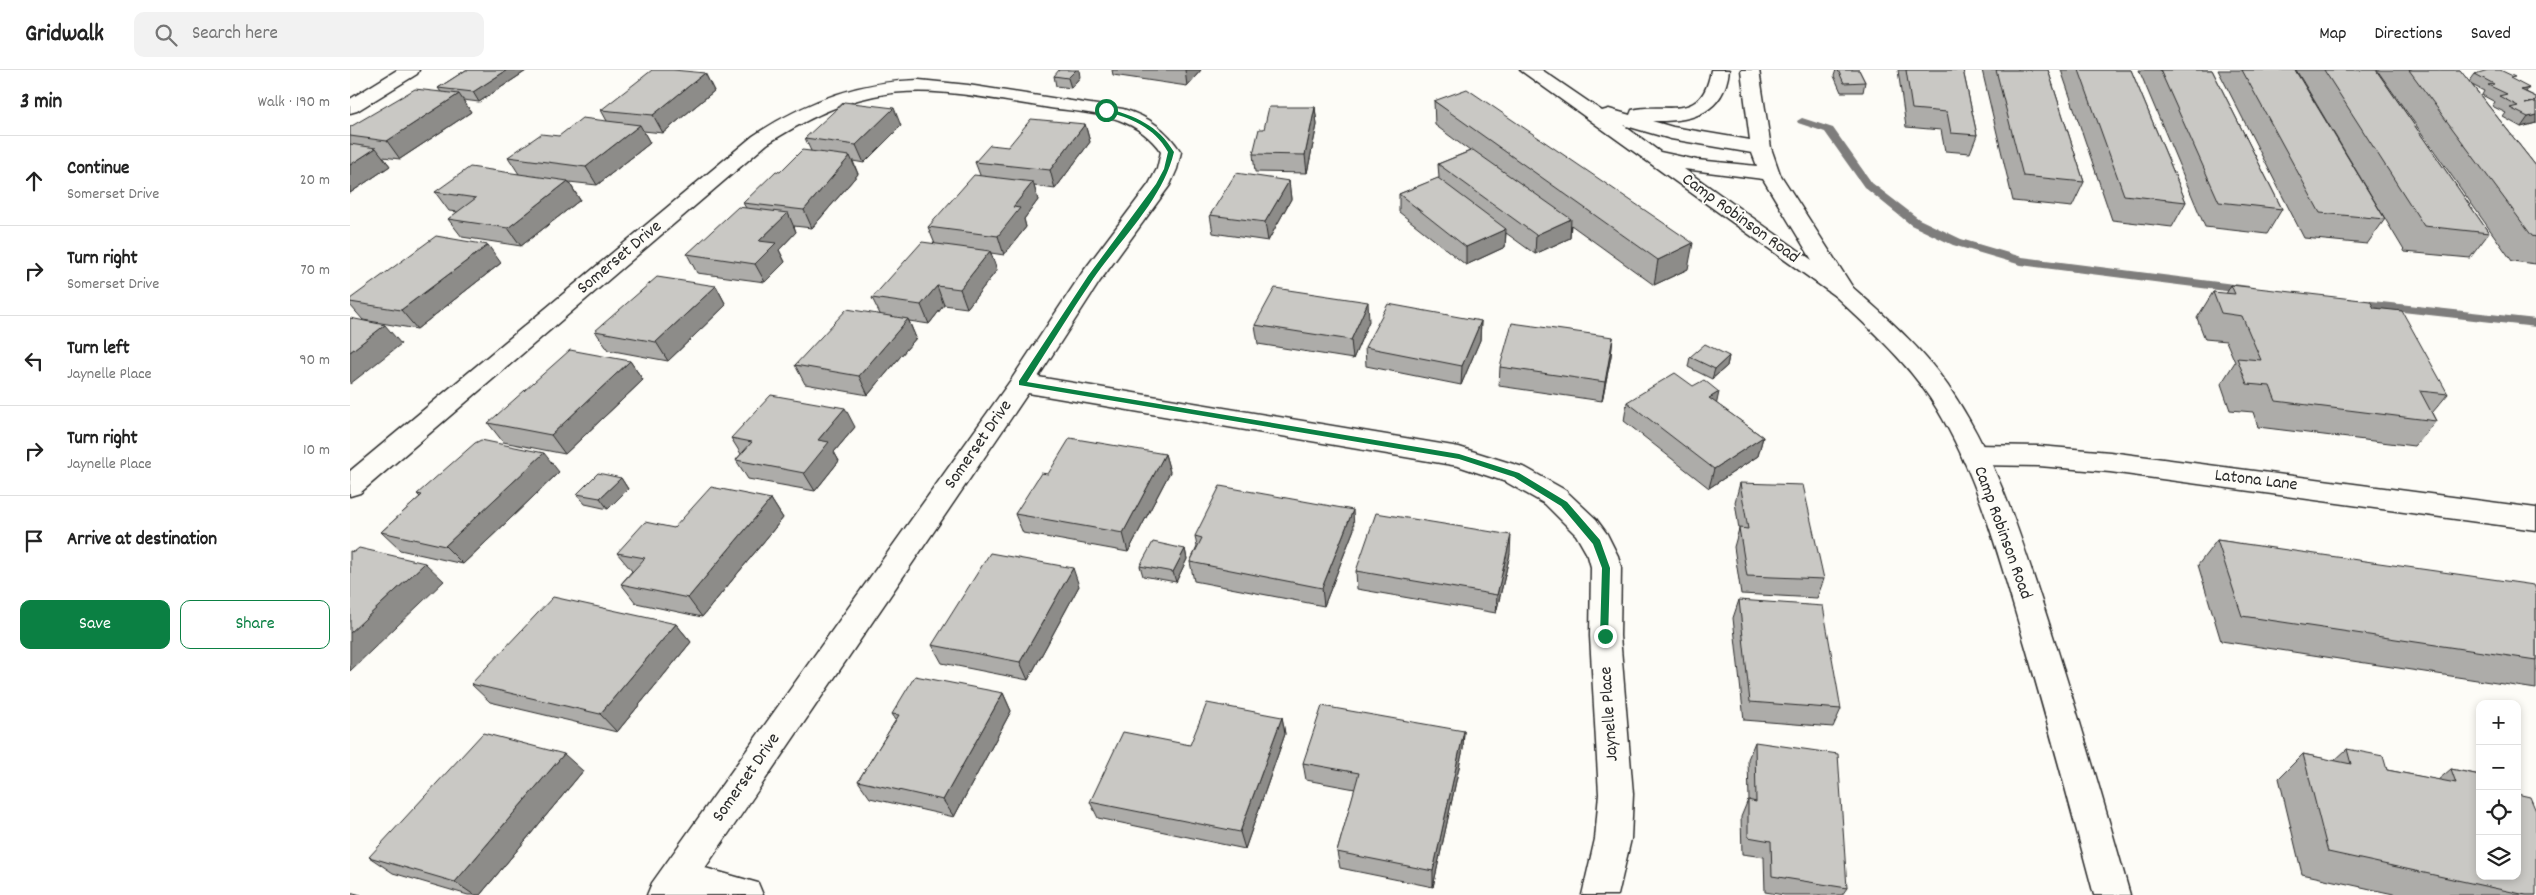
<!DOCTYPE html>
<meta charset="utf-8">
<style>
body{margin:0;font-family:Dekko,sans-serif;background:#f2f2f2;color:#222}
.controls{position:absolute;right:15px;bottom:15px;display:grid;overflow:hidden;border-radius:10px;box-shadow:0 2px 8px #0003}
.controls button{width:45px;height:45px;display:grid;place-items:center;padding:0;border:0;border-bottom:1px solid #e0e0e0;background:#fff;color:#222;font:25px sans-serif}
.stop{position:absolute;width:15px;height:15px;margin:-11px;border:4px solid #0b8043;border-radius:50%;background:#fff}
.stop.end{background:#0b8043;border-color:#fff;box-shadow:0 1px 5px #0008}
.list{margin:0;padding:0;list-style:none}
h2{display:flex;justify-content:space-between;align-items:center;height:65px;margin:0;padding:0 20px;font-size:21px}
h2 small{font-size:16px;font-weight:400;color:#767676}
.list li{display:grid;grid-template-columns:32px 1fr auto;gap:15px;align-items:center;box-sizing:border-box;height:90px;padding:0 20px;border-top:1px solid #e0e0e0}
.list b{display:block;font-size:19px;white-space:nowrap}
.list p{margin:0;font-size:16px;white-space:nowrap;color:#767676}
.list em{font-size:16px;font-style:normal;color:#767676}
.actions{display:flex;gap:10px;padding:15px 20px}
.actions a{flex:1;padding:11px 0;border:1px solid #0b8043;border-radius:10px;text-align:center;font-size:18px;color:#0b8043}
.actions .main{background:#0b8043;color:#fff}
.icon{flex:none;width:28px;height:28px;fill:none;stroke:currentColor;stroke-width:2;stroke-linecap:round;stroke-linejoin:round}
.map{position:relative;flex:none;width:2186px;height:825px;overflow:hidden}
header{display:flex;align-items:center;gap:30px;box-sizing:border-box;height:70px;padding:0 25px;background:#fff;border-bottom:1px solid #e0e0e0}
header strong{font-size:24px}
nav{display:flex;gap:28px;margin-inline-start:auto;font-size:18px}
.search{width:350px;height:45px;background:#f2f2f2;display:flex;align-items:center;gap:12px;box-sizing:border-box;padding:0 18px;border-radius:10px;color:#767676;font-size:19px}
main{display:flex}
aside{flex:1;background:#fff}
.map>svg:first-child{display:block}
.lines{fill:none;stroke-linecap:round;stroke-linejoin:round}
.stream{fill:#7e7d7b;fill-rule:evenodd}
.minor-casing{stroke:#2b2b2b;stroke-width:3}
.tertiary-casing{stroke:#2b2b2b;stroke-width:3}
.secondary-casing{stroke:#2b2b2b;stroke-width:3}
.minor{fill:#fdfcf7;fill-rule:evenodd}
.tertiary{fill:#fdfcf7;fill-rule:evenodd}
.secondary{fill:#fdfcf7;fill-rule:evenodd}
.wall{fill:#adaca9;stroke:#2b2b2b}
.shaded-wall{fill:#8d8c89;stroke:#2b2b2b}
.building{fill:#c9c8c4;stroke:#2b2b2b}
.route{fill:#0b8043}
.labels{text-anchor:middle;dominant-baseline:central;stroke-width:4;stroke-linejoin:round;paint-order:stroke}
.street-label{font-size:18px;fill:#2b2b2b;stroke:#fdfcf7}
</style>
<header>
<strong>Gridwalk</strong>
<div class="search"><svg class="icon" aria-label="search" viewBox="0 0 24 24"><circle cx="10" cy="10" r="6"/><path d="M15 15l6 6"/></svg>Search here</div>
<nav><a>Map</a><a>Directions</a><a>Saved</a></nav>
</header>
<main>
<aside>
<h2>3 min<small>Walk · 190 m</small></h2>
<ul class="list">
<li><svg class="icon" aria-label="ahead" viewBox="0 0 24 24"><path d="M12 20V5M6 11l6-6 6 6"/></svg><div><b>Continue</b><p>Somerset Drive</p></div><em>20 m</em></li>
<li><svg class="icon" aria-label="right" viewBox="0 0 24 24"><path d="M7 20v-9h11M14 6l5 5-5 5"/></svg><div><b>Turn right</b><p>Somerset Drive</p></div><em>70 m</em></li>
<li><svg class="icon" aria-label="left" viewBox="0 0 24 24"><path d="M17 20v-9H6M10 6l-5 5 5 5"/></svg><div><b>Turn left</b><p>Jaynelle Place</p></div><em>90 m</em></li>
<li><svg class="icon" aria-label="right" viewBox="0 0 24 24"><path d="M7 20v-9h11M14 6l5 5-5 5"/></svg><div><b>Turn right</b><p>Jaynelle Place</p></div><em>10 m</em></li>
<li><svg class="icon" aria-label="arrive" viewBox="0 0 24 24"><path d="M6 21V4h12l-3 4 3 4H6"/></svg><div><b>Arrive at destination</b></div></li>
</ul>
<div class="actions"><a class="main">Save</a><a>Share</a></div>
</aside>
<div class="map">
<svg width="2186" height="825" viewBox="0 0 2186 825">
<rect width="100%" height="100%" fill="#fdfcf7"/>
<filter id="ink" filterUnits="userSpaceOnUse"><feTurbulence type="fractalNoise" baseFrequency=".02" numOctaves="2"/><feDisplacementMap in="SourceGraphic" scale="10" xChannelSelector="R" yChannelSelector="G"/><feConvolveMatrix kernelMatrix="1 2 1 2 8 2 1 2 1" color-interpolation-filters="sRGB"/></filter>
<g filter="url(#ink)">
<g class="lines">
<!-- stream -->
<path class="stream" d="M1452,48l31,10 39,55 47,36 42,20 61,18 227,29 6,4 -6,4 -228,-29 -68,-20 -42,-20 -47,-38 -39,-55 -27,-9 -1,-2z
M2004,229l182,20v8l-187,-21 -1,-3z"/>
<!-- minor casing -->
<g class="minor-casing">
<path id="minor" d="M47,0h22l-2,4 -60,37 -7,2v-14z
M569,10l49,5 155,24c26,8 43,20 58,43l-4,17 -7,16 -70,96 -62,96 421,70 67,21 39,22 31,29 11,15 11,22 3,11 -1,69 13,158 -2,45 -13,56h-36l13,-56 4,-45 -9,-158 1,-69 -3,-11 -12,-21 -31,-31 -39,-22 -48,-16 -430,-73 -323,475 53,15 5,12h-116l5,-12 361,-506 69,-104 67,-89 8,-15 4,-17c-10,-15 -24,-25 -42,-32 -23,-8 -50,-9 -75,-13 -55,-8 -114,-23 -170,-11 -39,8 -74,27 -107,48l-407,349 -10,3v-25l403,-335c50,-33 105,-55 166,-56z
M1624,375l65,1 71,6 426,56v22l-426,-58 -71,-6 -65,-1 -10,-3 -3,-7 3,-7z"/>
</g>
<!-- tertiary casing -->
<g class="tertiary-casing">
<path id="tertiary" d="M1170,0h22l60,41 7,-2 21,6 2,-5c34,-9 70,15 79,-40h18c-5,44 -38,52 -77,51l21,6 77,13 -9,-70h18l12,78 9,26 75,117 -4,5 -8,2 -8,-2zM1273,55l48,14 81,14 5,13 -60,-6 -37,-8zM1334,99l79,10 49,81z"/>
</g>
<!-- secondary casing -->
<g class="secondary-casing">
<path id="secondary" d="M1493,214l8,2c35,31 71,62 97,100 47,68 71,145 96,222 31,95 59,191 86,287h-36c-26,-97 -52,-195 -81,-291 -21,-71 -42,-144 -83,-206 -26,-39 -61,-70 -95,-102l-4,-5 4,-5z"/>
</g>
<!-- minor -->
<use href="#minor" class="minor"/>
<!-- tertiary -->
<use href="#tertiary" class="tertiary"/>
<!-- secondary -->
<use href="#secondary" class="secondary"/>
</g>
<!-- wall -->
<path class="wall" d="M116,0h59l1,1 -47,31 -16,-2 8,12 -71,47 -17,-2 7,9 -40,27v-66l91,-35 -3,-4z
M762,0h89l-14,16 -74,-11z
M1486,0h23l6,12 -2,10h-22l-7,-16z
M1548,0h65l14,65 -7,18 -25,-2 -4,-21 -35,-3z
M1632,0h66l36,112 -12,25 -59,-6z
M1711,0h70l55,132 -14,25 -60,-7z
M1789,0h73l70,139 -15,25 -62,-7z
M1868,0h77l90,149 -18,25 -63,-6z
M1946,0h80l113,163 -19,25 -65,-6z
M2027,0h83l9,12 6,-8 38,6 13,12 10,5v26l-15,4 -18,-10 3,-4 -14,-7 3,-4 -13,-7 2,-4 -12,-6 64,81v98l-24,-3z
M355,3l9,18 -51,42 -20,-2 7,12 -53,42 -28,-3 11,18 -59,46 -59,-9 -14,-18 10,-7 -9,-1 -14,-19 84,-18 -11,-17 51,-21 48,-15 -6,-11z
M704,6l26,1 -9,11 -15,-2z
M1084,31l254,168 -34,16 -83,-60 -1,13 -35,16 -29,-21 -1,14 -39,18 -67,-53v-18l40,-16 -1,-14 32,-13 -35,-26z
M965,37l2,18 -10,48 -52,-1 -2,-18 11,-25z
M735,54l5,18 -35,47 -21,-3 4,14 -14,19 2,8 -22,28 -13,-2 6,17 -30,38 -23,-3 -15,19 -20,-3 7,17 -48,57 -63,-11 -10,-19 85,-51 -8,-16 63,-54 -7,-17 52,-52 -5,-13 33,-15z
M551,56l-37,37 -11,-2 5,13 -46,54 -18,-2 2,6 -17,18 6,12 -20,20 -68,-9 -10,-19 59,-46 -3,-5 37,-31 31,-21 -6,-13z
M939,111l2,18 -23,42 -55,-8 -3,-18z
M151,193l-84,66 -54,-9 -13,-15v-6z
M1881,215l143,23 74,86 -16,19 4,8 -22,25 -156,-19 -5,-15 -23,-2 -9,-26 14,-22 -9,-21 -21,-2 -8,-21 16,-26 13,2z
M366,216l10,19 -58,56 -60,-11 -13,-19z
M1019,251l-16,38 -95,-15 -3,-19z
M1131,251l-1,19 -19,45 -95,-19 -1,-19z
M1263,267l-2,19 -9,45 -103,-15 1,-19z
M1379,286l-2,10 -15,13 -24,-12 2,-10z
M280,291l13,19 -78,74 -62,-12 -15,-19z
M1277,332l90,2 46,33 -5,19 -49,32 -85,-67z
M505,357l-21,25 5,9 -24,30 -67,-12 -12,-19 5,-6 -10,-16z
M815,384l5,18 -42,80 -105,-19 -8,-19 33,-40z
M209,402l-96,92 -63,-14 -19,-18 39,-35 -3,-3z
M271,408l7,11 -20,20 -23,-5 -8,-10z
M1390,413l84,96 -7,19 -76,-4 -7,-47 5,-18 -4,-27z
M421,429l12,19 -81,99 -66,-14 -15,-19 11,-13 -15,-18 57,-25z
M1004,459l-30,77 -130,-25 -4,-19 7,-15 -2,-11z
M1867,470l319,50v99l-315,-48 -23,-76z
M835,479l2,10 -11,23 -33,-6 -3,-10z
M1160,484l-14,59 -139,-24 -1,-18z
M729,516l-51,94 -86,-17 -10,-18z
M1389,530l102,109 -8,18 -89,-7 -11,-102z
M326,554l15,18 -74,90 -127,-30 -19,-18z
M653,623l8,18 -57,106 -84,-19 -12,-17 38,-61 -4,-6z
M932,647l3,17 -40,115 -147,-31 -8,-16z
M1114,661l-1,18 -30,138 -93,-19 -3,-16 18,-63 -49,-9 -3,-17z
M1405,672l92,146 -5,7h-58l-19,-3 -1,-35 -22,-3 -1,-37 7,-17 1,1 -1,-42z
M1997,679l40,21 51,10 13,-11 29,6v101l56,19h-138l-96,-21 -23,-96 24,-24 31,7z
M233,701l-103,124h-12l-75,-22 -24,-16z"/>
<!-- shaded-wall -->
<path class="shaded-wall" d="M157,0h18l1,1 -47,31 -6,-10z
M726,0h3l1,7 -9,11 -3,-10z
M835,0h16l-14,16z
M355,3l9,18 -51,42 -10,-18z
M2179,18l-7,9 -1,-7z
M109,24l12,18 -71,47 -13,-18z
M965,37l2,18 -10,48 -2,-18z
M544,38l7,18 -37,37 -8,-18z
M2186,45v8l-15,4 7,-10z
M735,54l5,18 -35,47 -5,-19z
M290,55l10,18 -53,42 -11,-18z
M26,78l14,18 -40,27v-28z
M500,86l8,18 -46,54 -8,-18z
M218,111l12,19 -59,46 -13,-18z
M939,111l2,18 -23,42 -3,-19z
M683,112l5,18 -14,19 2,8 -22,28 -6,-19 15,-29z
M438,143l8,19 -17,18 6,12 -20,20 -10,-18 4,-23z
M1221,149l-1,19 -35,16 1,-19z
M1156,159l-1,18 -39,18v-18z
M1343,173l-5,26 -34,16 4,-25z
M138,175l13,18 -84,66 -16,-19z
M640,181l7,19 -30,38 -7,-19z
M366,216l10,19 -58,56 -12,-19z
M587,216l7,19 -15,19 -8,-19z
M1018,232l1,19 -16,38 -2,-19z
M558,249l8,19 -48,57 -9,-19z
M1131,251l-1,19 -19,45 1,-19z
M35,255l16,19 -51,40v-32z
M1263,267l-2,19 -9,45 3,-19z
M1379,286l-2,10 -15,13 3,-10z
M280,291l13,19 -78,74 -14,-19z
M1369,322l-4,19 -6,-13z
M495,338l10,19 -21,25 5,9 -24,30 -11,-18 14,-33z
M1413,367l-5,19 -49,32 5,-19z
M194,383l15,19 -96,92 -18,-18z
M815,384l5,18 -42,80 -5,-19z
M271,408l7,11 -20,20 -8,-11z
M421,429l12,19 -81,99 -14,-19z
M1003,440l1,19 -30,77 -2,-18z
M1161,465l-1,19 -14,59 1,-18z
M835,479l2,10 -11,23 -3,-10z
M75,493l19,18 -94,90v-38z
M723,498l6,18 -51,94 -8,-18z
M326,554l15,18 -74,90 -17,-18z
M653,623l8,18 -57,106 -11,-17z
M932,647l3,17 -40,115 -5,-17z
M1114,661l-1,18 -30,138v-16z
M214,684l19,17 -103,124h-6l-19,-13z"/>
<!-- building -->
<path class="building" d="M116,0h41l-34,22 -35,-4z
M302,0h21l32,3 -52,42 -52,-5z
M709,0h17l-8,8 -14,-2z
M1488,0h21l6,12 -21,1z
M1556,0h57l14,65 -26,-2 -4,-21 -35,-3z
M1646,0h52l36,112 -61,-6z
M1729,0h52l55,132 -62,-7z
M1810,0h52l70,139 -63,-7z
M1892,0h53l90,149 -65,-6z
M1974,0h52l113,163 -65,-7z
M2059,0h51l76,96v71l-4,-1z
M2138,0h12l15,7 -5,1 19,10 -8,2 15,7v4l-11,3 10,-2h1v13l-8,2 -18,-9 8,-2 -19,-10 8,-2 -19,-9 6,-1 -19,-10z
M65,19l44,5 -72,47 -37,-5v-9z
M1117,19l226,154 -35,17 -224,-159z
M494,32l50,6 -38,37 -51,-7z
M919,37h46l-10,48 -52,-1 6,-25h5z
M232,48l58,7 -54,42 -78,-10 33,-23 18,2z
M681,49l54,5 -35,46 -75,-8 15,-17 18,2z
M0,74l26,4 -26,17z
M452,80l48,6 -46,54 -61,-7 33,-32 4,1z
M1123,80l98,69 -35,16 -98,-71z
M120,97l98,14 -60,47 -60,-9 28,-21 -41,-6z
M886,103l53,8 -24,41 -55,-7z
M624,105l59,7 -20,25 7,1 -22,28 -70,-9z
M1088,108l68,51 -40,18 -67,-53z
M388,137l50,6 -29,28 17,2 -21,21 -68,-10z
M86,166l52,9 -87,65 -51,-8v-3z
M572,172l68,9 -30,38 -23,-3 -16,19 -49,-7z
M307,207l59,9 -60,56 -61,-11z
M1881,215l139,16 4,7 28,3 46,83 -28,-3 16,30 -160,-20 -6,-15 -23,-2 -10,-26 24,2 -19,-44 -21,-3 -8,-21 22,2z
M925,218l93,14 -17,38 -96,-15z
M1038,234l93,17 -19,45 -97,-19z
M497,239l61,10 -49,57 -64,-11z
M0,248l35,7 -35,27z
M1162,253l101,14 -8,45 -105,-15z
M1355,274l24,12 -14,13 -25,-12z
M220,280l60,11 -79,74 -63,-12z
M1325,303l18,13 11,-6 15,12 -10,6 54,39 -49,32 -87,-67z
M421,325l74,13 -27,32 11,2 -25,31 -68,-13 16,-18 -21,-4z
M720,368l95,16 -42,79 -108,-19 26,-41 7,1z
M131,370l63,13 -99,93 -64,-14 41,-37 -5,-1 58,-51z
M248,403l23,5 -21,20 -23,-4z
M1390,413l63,2 21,94 -77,-3 -8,-48 9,1z
M870,416l133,24 -31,78 -132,-26 12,-24 -7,-2z
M361,417l60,12 -83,99 -67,-14 24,-26 -28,-5 28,-31 29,6z
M1026,443l135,22 -14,60 -141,-24z
M1867,470l317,45 2,5v70l-294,-44z
M803,472l32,7 -12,23 -33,-6z
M9,478l66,15 -75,70v-82l4,1z
M640,483l83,15 -53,94 -88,-17z
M203,527l123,27 -76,90 -129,-30z
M1389,530l84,6 18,103 -91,-7z
M565,606l88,17 -60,107 -85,-19 41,-66 -7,-1z
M857,633l75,14 -42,115 -150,-30 33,-70 67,13z
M972,636l142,25 -31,140 -96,-19 22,-79 -56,-10z
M133,663l81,21 -109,128 -86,-25z
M1405,672l83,12 9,134 -75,-12 -1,-35 -23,-4v-37l8,2z
M1997,679l36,7 4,14 69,13 -5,-14 29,6v101h37v-82l13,3 6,14v84h-10l-198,-43 -25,-98 48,10z
M0,822l11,3h-11z"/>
</g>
<!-- route -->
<path class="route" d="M756,38c29,8 52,17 68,44 -11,47 -54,88 -81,127 -23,34 -44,68 -66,103l432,72 60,19 48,29 33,38 10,28 -2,71h-6l-2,-3 2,-68 -9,-24 -32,-38 -47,-29 -55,-18 -440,-74v-4l69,-105 68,-92 8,-15 4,-17c-14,-25 -37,-34 -64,-41z"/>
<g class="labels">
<!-- street labels -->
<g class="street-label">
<text transform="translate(1390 149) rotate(36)">Camp Robinson Road</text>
<text transform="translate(270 188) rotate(-40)">Somerset Drive</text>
<text transform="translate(629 375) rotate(-55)">Somerset Drive</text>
<text transform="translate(1906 411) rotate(7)">Latona Lane</text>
<text transform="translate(1652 463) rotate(70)">Camp Robinson Road</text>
<text transform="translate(1260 644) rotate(-94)">Jaynelle Place</text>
<text transform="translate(397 708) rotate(-55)">Somerset Drive</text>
</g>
</g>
</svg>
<div class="controls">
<button>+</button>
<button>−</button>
<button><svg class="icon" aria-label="locate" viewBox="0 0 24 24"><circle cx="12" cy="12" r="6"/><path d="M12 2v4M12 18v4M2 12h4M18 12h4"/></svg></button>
<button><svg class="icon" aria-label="layers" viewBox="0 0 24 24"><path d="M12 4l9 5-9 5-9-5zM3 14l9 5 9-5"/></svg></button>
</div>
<div class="stop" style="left:756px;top:40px"></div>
<div class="stop end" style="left:1255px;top:566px"></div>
</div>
</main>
